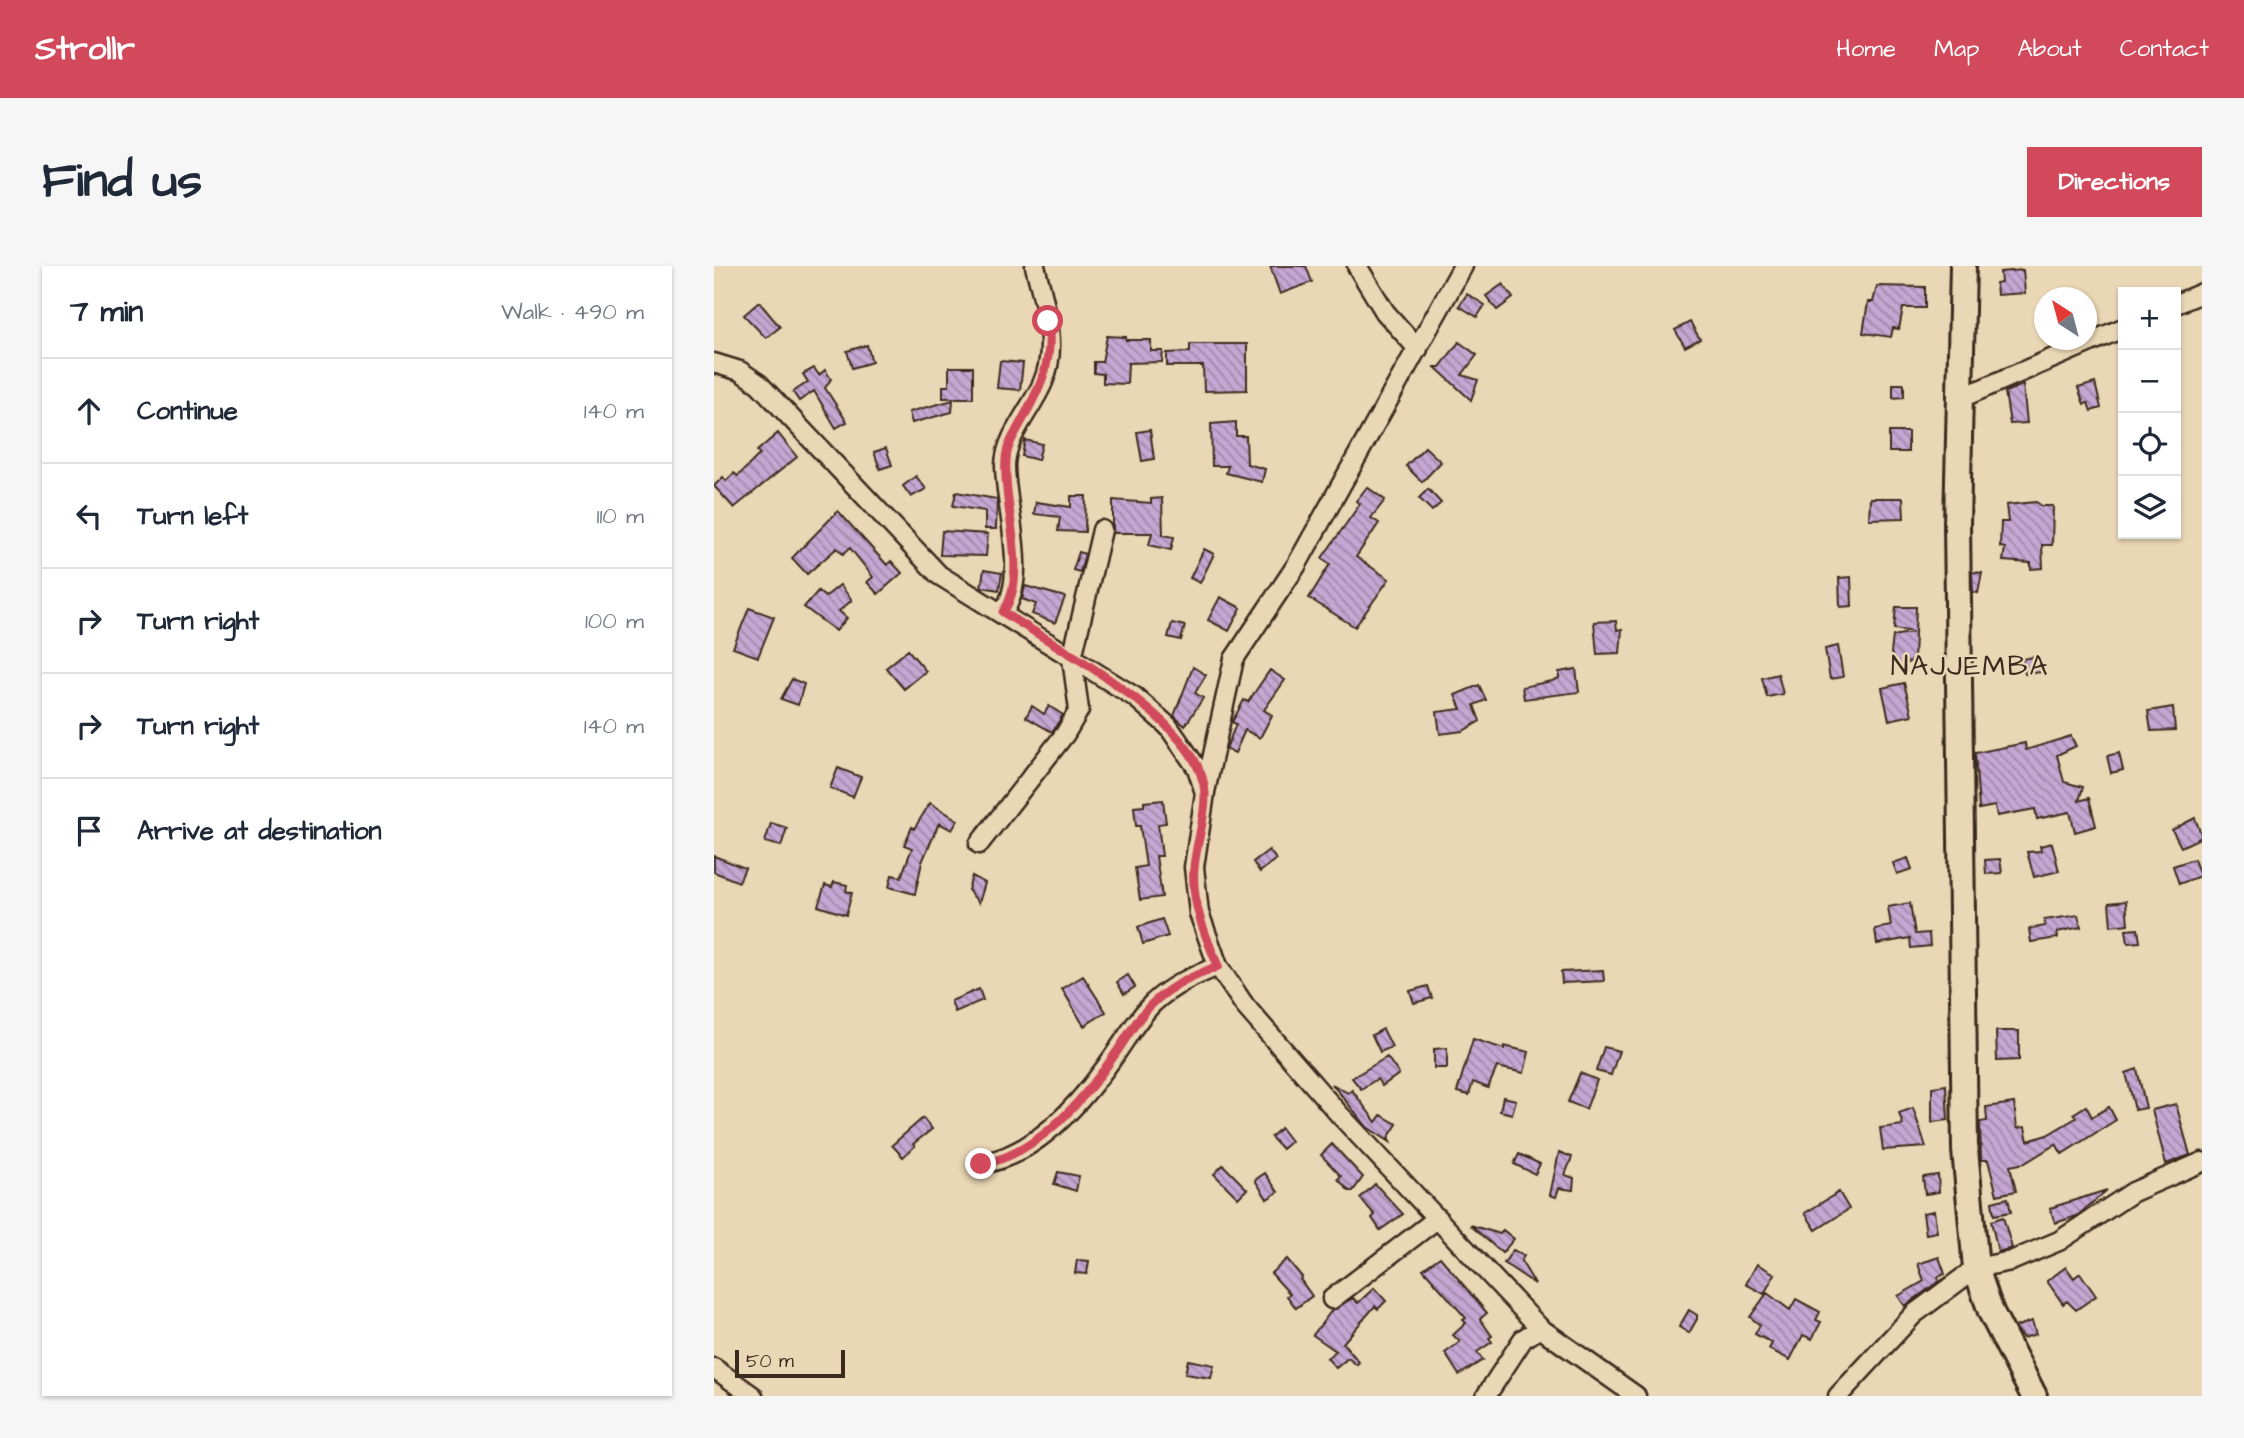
<!DOCTYPE html>
<meta charset="utf-8">
<style>
body{margin:0;font-family:"Architects Daughter",sans-serif;background:#f6f6f7;color:#1f2937}
.controls{position:absolute;right:21px;top:21px;display:grid;overflow:hidden;border-radius:0px;box-shadow:0 2px 5px #0004}
.controls button{width:63px;height:63px;display:grid;place-items:center;padding:0;border:0;border-bottom:2px solid #e0e1e3;background:#fff;color:#1f2937;font:35px sans-serif}
.compass{position:absolute;left:1320px;top:21px;width:63px;height:63px;border-radius:50%;background:#fff;box-shadow:0 2px 5px #0004;rotate:324deg}
.scale{position:absolute;left:21px;bottom:18px;width:110px;box-sizing:border-box;padding-left:7px;border:4px solid #3b2a1e;border-top:0;font-size:19px;line-height:24px;white-space:nowrap;color:#3b2a1e;-webkit-text-stroke:5px #ead7b5;paint-order:stroke}
.stop{position:absolute;width:21px;height:21px;margin:-16px;border:5px solid #d1495b;border-radius:50%;background:#fff}
.stop.end{background:#d1495b;border-color:#fff;box-shadow:0 2px 7px #0008}
.list{margin:0;padding:0;list-style:none}
h2{display:flex;justify-content:space-between;align-items:center;height:91px;margin:0;padding:0 28px;font-size:30px}
h2 small{font-size:23px;font-weight:400;color:#747a83}
.list li{display:grid;grid-template-columns:46px 1fr auto;gap:21px;align-items:center;box-sizing:border-box;height:105px;padding:0 28px;border-top:2px solid #e0e1e3}
.list b{display:block;font-size:26px;white-space:nowrap}
.list em{font-size:23px;font-style:normal;color:#747a83}
.icon{flex:none;width:38px;height:38px;fill:none;stroke:currentColor;stroke-width:2;stroke-linecap:round;stroke-linejoin:round}
.map{position:relative;flex:none;width:1488px;height:1130px;overflow:hidden;border-radius:0px}
header{display:flex;align-items:center;gap:42px;box-sizing:border-box;height:98px;padding:0 35px;background:#d1495b;color:#fff}
header strong{font-size:33px}
nav{display:flex;gap:38px;margin-inline-start:auto;font-size:24px}
.intro{display:flex;align-items:center;justify-content:space-between;box-sizing:border-box;height:168px;padding:0 42px}
h1{margin:0;font-size:49px}
.button{padding:18px 32px;border-radius:0px;background:#d1495b;color:#fff;font-size:24px;font-weight:700}
main{display:flex;gap:42px;padding:0 42px}
aside{flex:1;background:#fff;border-radius:0px;box-shadow:0 2px 5px #0004}
.map>svg:first-child{display:block}
.building{fill:url(#building-back-hatch);stroke:#3b2a1e;stroke-width:2}
.lines{fill:none;stroke-linecap:round;stroke-linejoin:round}
.street-casing{stroke:#3b2a1e;stroke-width:23}
.secondary-casing{stroke:#3b2a1e;stroke-width:30}
.street{stroke:#ead7b5;stroke-width:18}
.secondary{stroke:#ead7b5;stroke-width:24}
.route{stroke:#d1495b;stroke-width:9}
.labels{text-anchor:middle;dominant-baseline:central;stroke-width:5;stroke-linejoin:round;paint-order:stroke}
.quarter-label{font-size:28px;letter-spacing:2px;fill:#3b2a1e;stroke:#ead7b5}
</style>
<header>
<strong>Strollr</strong>
<nav><a>Home</a><a>Map</a><a>About</a><a>Contact</a></nav>
</header>
<div class="intro"><h1>Find us</h1><a class="button">Directions</a></div>
<main>
<aside>
<h2>7 min<small>Walk · 490 m</small></h2>
<ul class="list">
<li><svg class="icon" aria-label="ahead" viewBox="0 0 24 24"><path d="M12 20V5M6 11l6-6 6 6"/></svg><div><b>Continue</b></div><em>140 m</em></li>
<li><svg class="icon" aria-label="left" viewBox="0 0 24 24"><path d="M17 20v-9H6M10 6l-5 5 5 5"/></svg><div><b>Turn left</b></div><em>110 m</em></li>
<li><svg class="icon" aria-label="right" viewBox="0 0 24 24"><path d="M7 20v-9h11M14 6l5 5-5 5"/></svg><div><b>Turn right</b></div><em>100 m</em></li>
<li><svg class="icon" aria-label="right" viewBox="0 0 24 24"><path d="M7 20v-9h11M14 6l5 5-5 5"/></svg><div><b>Turn right</b></div><em>140 m</em></li>
<li><svg class="icon" aria-label="arrive" viewBox="0 0 24 24"><path d="M6 21V4h12l-3 4 3 4H6"/></svg><div><b>Arrive at destination</b></div></li>
</ul>
</aside>
<div class="map">
<svg width="1488" height="1130" viewBox="0 0 1488 1130">
<defs>
<pattern id="building-back-hatch" width="6" height="6" patternUnits="userSpaceOnUse" patternTransform="scale(1.75)"><rect width="6" height="6" fill="#c6a6d2"/><path d="M-1 5l2 2M0 0l6 6M5-1l2 2" fill="none" stroke="#a287aa"/></pattern>
</defs>
<rect width="100%" height="100%" fill="#ead7b5"/>
<filter id="ink" filterUnits="userSpaceOnUse"><feTurbulence type="fractalNoise" baseFrequency=".0143" numOctaves="2"/><feDisplacementMap in="SourceGraphic" scale="14" xChannelSelector="R" yChannelSelector="G"/><feConvolveMatrix kernelMatrix="1 2 1 2 8 2 1 2 1" color-interpolation-filters="sRGB"/></filter>
<g filter="url(#ink)">
<!-- building -->
<path class="building" d="M556,0h36l6,16 -32,12z
M1309,4l2,23 -28,2 -1,-12 5,-1 -1,-10z
M789,18l10,14 -16,12 -11,-14z
M1163,20l48,1v21h-22l-4,21 -6,-1 -2,9 -28,-4 5,-31h5z
M753,28l18,11 -8,12 -18,-11z
M45,36l21,25 -14,11 -22,-23z
M976,56l10,17 -15,8 -10,-17z
M393,70l19,1v3h25v11h12l-1,11 -34,1 -1,21 -24,-1v-9l-9,-1v-11h8z
M745,76l18,13 -15,20 16,5 -7,20 -36,-33h5z
M476,78h57v46l-43,1 -1,-25h-36v-13l23,-1z
M153,79l5,17 -20,6 -5,-17z
M286,95l23,2 -3,27 -23,-2z
M235,101h24v31h-30v-12h6z
M100,102l5,7 6,-5 6,9 -6,9 22,34 -11,6 -22,-37 -15,10 -6,-9 15,-10 -5,-8z
M1381,117l6,25 -10,3 -3,-8 -4,1 -6,-16z
M1179,118h11v13l-11,1z
M1309,119l4,38 -17,1 -5,-32z
M239,134l-1,12 -40,11 -3,-11z
M522,156v14h10l1,28 18,5 -3,13 -36,-9 2,-7h-16l-1,-42z
M436,164l4,29 -12,2 -5,-29z
M1175,166h19v20h-19z
M64,167l19,24 -63,51 -20,-22 9,-9 3,4 8,-8 4,3 22,-22 -3,-3z
M311,174l17,4 -4,16 -16,-4z
M711,181l16,15 -19,20 -16,-16z
M172,182l6,17 -12,4 -6,-17z
M202,210l10,13 -15,8 -8,-11z
M653,221l18,13 -14,18 8,5 -23,34 33,22 -34,48 -46,-29 21,-34 -8,-6 38,-54 -4,-3z
M714,223l13,14 -9,8 -13,-13z
M242,226l41,7 -1,30h-11v-18l-32,-5z
M357,230h15l-1,36 -27,-1 2,-14 -26,-3 2,-12 35,5z
M448,232l1,37 11,2 -3,13 -22,-5 3,-12h-39v-33l38,3v-4z
M1156,232h33l1,20 -35,1z
M1322,236l6,4h11l-1,39h-10l1,23 -12,1v-6l-28,-2 2,-13 -5,-1 1,-25h7l-2,-17z
M124,245l49,54 4,-4 11,12 -24,21 -11,-12 6,-5 -23,-29 -7,6 -6,-6 -30,26 -15,-16z
M228,265l46,3 -2,22 -46,-1z
M490,283l10,5 -14,29 -10,-5z
M365,286l6,2 -5,18 -7,-2z
M270,304l18,3 -3,17 -18,-3z
M1258,306l10,1 -4,20 -5,-1z
M1137,311l1,29 -12,1 -1,-29z
M126,319l12,15 -13,11 8,7 -11,13 -32,-24 14,-16 7,6z
M311,320l40,11 -10,26 -23,-9 4,-10 -14,-5z
M506,331l21,11 -12,23 -21,-11z
M1182,341h20l-2,53 -16,7 -7,-14 2,-17 20,-4 -19,-3z
M35,342l25,9 -16,40 -25,-9z
M902,355l1,9 5,-1 -2,24 -23,1 -3,-32z
M458,357l13,3 -4,14 -13,-3z
M1124,380l5,31 -13,2 -5,-30z
M194,384l18,21 -22,18 -18,-21z
M1325,390l3,16 -17,2 -3,-15z
M479,401l13,8 -11,18 8,5 -18,28 -11,-10z
M862,403l3,23 -55,7 -2,-12 30,-6 7,-3v-6z
M556,404l15,10 -21,30 8,5 -12,23 -15,-8 -10,23 -9,-4 10,-25 -4,-2 12,-22 4,2z
M1064,408l5,20 -16,3 -5,-19z
M78,413l12,5 -6,21 -17,-6z
M1190,417l8,32 -23,5 -7,-32z
M765,419l7,15 -12,5 6,16 -17,10 -23,3 -3,-22 24,-3 -6,-14z
M318,440l12,8 5,-8 14,9 -11,17 -26,-15z
M1459,441l2,23 -24,1 -3,-20z
M1357,470l5,10 -19,9 7,27 19,5 -4,14 10,-3 7,28 -21,6 -5,-20 -33,7 -2,-10 -38,7 -2,-10 -16,3 -4,-56 50,-10 1,7z
M1405,487l4,17 -12,3 -4,-17z
M124,502l23,9 -8,20 -23,-9z
M449,534l3,23 -8,1 4,32h-6l6,41 -22,3 -5,-32 11,-2 -6,-40h-4l-2,-19 10,-1v-4z
M216,537l28,17 -6,10 -13,-7 -17,39 -7,32 -26,-7 3,-12 9,2 11,-29 -8,-3 8,-18 2,2z
M1481,552l7,19 -21,10 -9,-17z
M57,557l16,5 -6,18 -16,-4z
M1338,577l7,28 -25,6 -7,-25 14,-1 -1,-5z
M555,584l7,9 -16,13 -7,-10z
M0,590l31,12 -6,14 -25,-10z
M1194,592l4,11 -15,5 -4,-11z
M1286,593l2,14 -16,1 -1,-14z
M1480,593l6,17 -21,8 -6,-18z
M258,610l13,7 -6,20 -11,-13z
M120,616l13,3 -1,6 6,2 -6,22 -28,-9 7,-21 7,2z
M1412,635l2,23 -17,2 -2,-23z
M1196,637l5,31 14,-1 1,13 -19,2 -1,-10 -33,6 -2,-15 16,-3 -3,-19z
M1364,649l3,12 -24,5 1,6 -27,4 -2,-13 16,-3 -1,-6z
M448,653l6,17 -25,8 -5,-17z
M1424,663l2,13 -12,1 -2,-13z
M889,704l1,11 -42,2 -1,-11z
M414,709l7,12 -11,7 -7,-12z
M369,710l23,36 -22,14 -22,-37z
M714,720l4,12 -18,5 -4,-12z
M265,723l4,11 -28,12 -4,-11z
M669,763l9,18 -12,5 -8,-17z
M1282,765h23v29l-22,1z
M759,773l31,10v-3l25,6 -5,21 -27,-6 -9,21 -15,-6 -4,13 -12,-3z
M890,781l15,4 -8,24 -15,-4z
M733,782v20h-13v-19z
M673,791l12,17 -17,12 -5,-7 -16,10 -9,-11z
M1423,803l9,39 -11,2 -9,-37z
M866,807l17,7 -11,29 -18,-7z
M618,818l16,9 4,-3 24,32 5,-7 16,9 -9,14 2,4 -23,-15z
M1232,819l2,35 -16,2v-35z
M789,831l13,3 -4,14 -12,-3z
M1300,837l3,25 8,-1 3,14 19,-6 29,-17 -3,-4 13,-8 6,11 17,-10 7,13 -54,34 -6,-10 -31,19 -15,3 6,25 -19,4 -9,-35h-7l-1,-38 7,-1 -1,-14z
M1462,838l14,51 -24,9 -14,-54z
M1199,842l13,39 -43,3 -3,-22 23,-3 -4,-12z
M209,852l9,11 -19,15 2,2 -12,11 -11,-12z
M567,862l10,13 -9,8 -11,-12z
M618,878l31,33 -10,14h-4l-11,-12 3,-3 -20,-21z
M845,886l13,5 -7,18 9,3 -1,12 -14,-2 -3,9 -6,-2z
M805,888l21,10 -5,10 -21,-10z
M509,899l24,24 -9,9 -24,-24z
M344,906l21,4 -3,15 -22,-7z
M551,907l13,19 -11,7 -12,-19z
M1224,909l1,17 -14,2 -2,-17z
M661,918l28,30 -23,16 -8,-12 3,-3 -15,-17z
M1393,924l-30,26 -22,7 -5,-15z
M1125,926l10,17 -33,21 -11,-17z
M1294,932l3,14 -17,3 -2,-13z
M1220,945l3,21 -11,2 -3,-21z
M1289,951l9,31 -14,4 -7,-31z
M756,959l30,9 3,-4 11,9 -12,14z
M799,984l11,6 -3,5 14,23 -31,-21z
M726,991l47,56 -7,6 12,17 -3,2 3,4 -15,10 6,8 -24,15 -14,-22 15,-11 -7,-7 13,-12 -3,-3 3,-2 -43,-49z
M1225,991l6,17 -7,3 1,4 -34,25 -7,-10 26,-15 -6,-17z
M573,993l15,18 -2,2 12,17 -16,12 -9,-12 3,-2 -19,-21z
M363,994l12,1 -2,13 -12,-1z
M1043,998l18,10 -11,20 -18,-10z
M1352,1001l8,11 6,-5 16,23 -20,14 -9,-9 -4,3 -16,-23z
M660,1022l12,13 -8,8 -3,-3 -32,37 16,19 -2,3 -9,-7 -12,10 -9,-10 9,-7 -23,-16 19,-25 21,-12 5,5z
M1053,1027l23,17 6,-11 24,13 -4,8 5,2 -9,17 -9,-4 -13,25 -21,-11 3,-6 -17,-9 5,-9 -10,-8z
M975,1044l8,5v4l-8,14 -10,-6z
M1318,1055l4,13 -13,4 -8,-11z
M474,1094l26,5 -3,13 -26,-4z"/>
<g class="lines">
<!-- street casing -->
<g class="street-casing">
<path id="street" d="M643,0l28,46 33,37
M1462,38l26,-11
M0,97l26,8 19,13 180,191 196,122 33,29 29,42 8,25 -11,74 5,46 19,53 27,40 94,108 201,214 96,68
M1247,132l162,-70
M289,346c26,-35 2,-105 2,-147 1,-30 27,-56 38,-83 16,-37 1,-79 -8,-116
M491,526l29,-133 62,-93 167,-300
M265,578l86,-110 14,-24 -7,-52 30,-128
M267,898c57,-9 106,-68 137,-114 11,-16 21,-33 35,-47 19,-18 41,-27 65,-37
M618,1033l106,-81
M0,1102l39,28
M772,1130l37,-57 17,-11
M1124,1130l76,-82 62,-46 35,-7 48,-20 74,-49 69,-30"/>
</g>
<!-- secondary casing -->
<g class="secondary-casing">
<path id="secondary" d="M1249,0l-6,258 8,626 11,118 15,44 43,84"/>
</g>
<!-- street -->
<use href="#street" class="street"/>
<!-- secondary -->
<use href="#secondary" class="secondary"/>
</g>
</g>
<g class="lines" filter="url(#ink)">
<!-- route -->
<path class="route" d="M267,898c57,-9 106,-68 137,-114 11,-16 20,-33 35,-47 19,-18 41,-27 65,-37 -13,-31 -27,-64 -24,-98 2,-25 12,-50 11,-75 -3,-71 -148,-145 -202,-181 27,-37 -1,-107 3,-152 0,-12 7,-23 13,-34 20,-36 35,-63 29,-105"/>
</g>
<g class="labels">
<!-- quarter labels -->
<g class="quarter-label">
<text x="1256" y="400">NAJJEMBA</text>
</g>
</g>
</svg>
<div class="controls">
<button>+</button>
<button>−</button>
<button><svg class="icon" aria-label="locate" viewBox="0 0 24 24"><circle cx="12" cy="12" r="6"/><path d="M12 2v4M12 18v4M2 12h4M18 12h4"/></svg></button>
<button><svg class="icon" aria-label="layers" viewBox="0 0 24 24"><path d="M12 4l9 5-9 5-9-5zM3 14l9 5 9-5"/></svg></button>
</div>
<svg class="compass" viewBox="-18 -18 36 36"><path d="M0-13l5 13h-10z" fill="#e53935"/><path d="M0 13l5-13h-10z" fill="#747a83"/></svg>
<div class="scale">50 m</div>
<div class="stop" style="left:334px;top:55px"></div>
<div class="stop end" style="left:267px;top:898px"></div>
</div>
</main>
